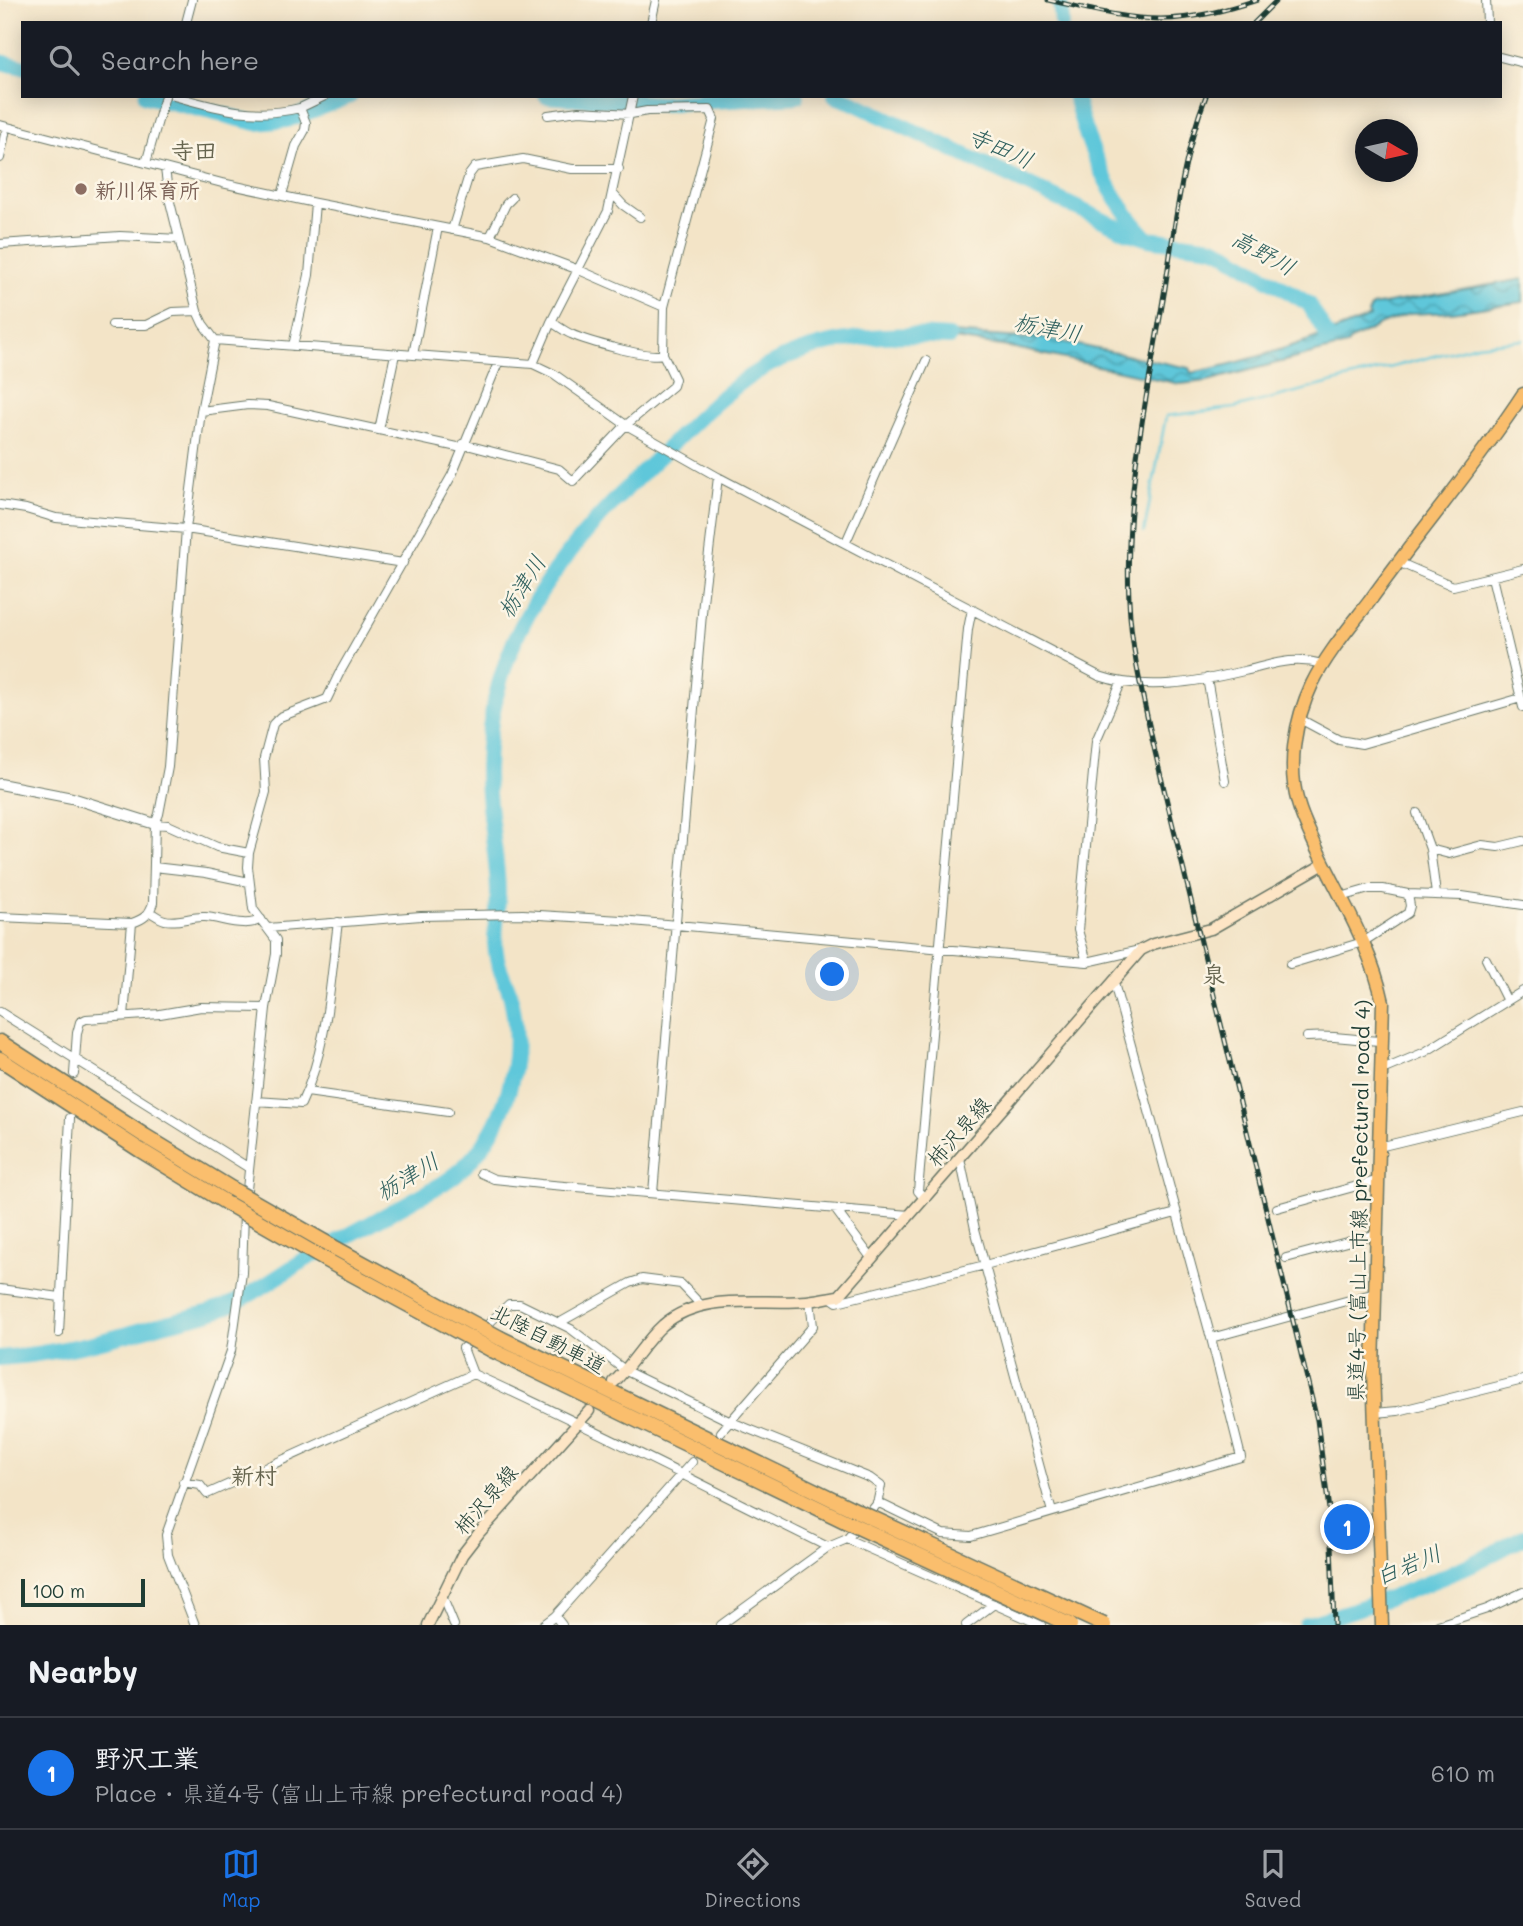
<!DOCTYPE html>
<meta charset="utf-8">
<style>
body{margin:0;font-family:Mali,"Klee One",sans-serif;background:#20242c;color:#f1f3f6}
.compass{position:absolute;left:1355px;top:119px;width:63px;height:63px;border-radius:50%;background:#171b24;box-shadow:0 4px 18px #0003;rotate:99deg}
.scale{position:absolute;left:21px;bottom:18px;width:124px;box-sizing:border-box;padding-left:7px;border:4px solid #1f3d34;border-top:0;font-size:19px;line-height:24px;white-space:nowrap;color:#1f3d34;-webkit-text-stroke:5px #fcf5e5;paint-order:stroke}
.you{position:absolute;left:833px;top:975px;width:24px;height:24px;margin:-18px;border:5px solid #fff;border-radius:50%;background:#1a73e8;box-shadow:0 0 0 10px #1a73e833}
.badge{display:grid;place-items:center;width:46px;height:46px;border-radius:50%;background:#1a73e8;color:#fff;font-size:23px;font-weight:700}
.pin{position:absolute;translate:-50% -50%;border:4px solid #fff;box-shadow:0 2px 7px #0006}
.list{margin:0;padding:0;list-style:none}
h2{display:flex;justify-content:space-between;align-items:center;height:91px;margin:0;padding:0 28px;font-size:30px}
h2 small{font-size:23px;font-weight:400;color:#9ea1a6}
.list li{display:grid;grid-template-columns:46px 1fr auto;gap:21px;align-items:center;box-sizing:border-box;height:112px;padding:0 28px;border-top:2px solid #363941}
.list b{display:block;font-size:26px;white-space:nowrap}
.list p{margin:0;font-size:23px;white-space:nowrap;color:#9ea1a6}
.list em{font-size:23px;font-style:normal;color:#9ea1a6}
.icon{flex:none;width:38px;height:38px;fill:none;stroke:currentColor;stroke-width:2;stroke-linecap:round;stroke-linejoin:round}
.map{position:relative;flex:none;width:1523px;height:1625px;overflow:hidden}
.search{position:absolute;background:#171b24;box-shadow:0 4px 18px #0003;left:21px;right:21px;top:21px;height:77px;display:flex;align-items:center;gap:18px;box-sizing:border-box;padding:0 24px;border-radius:0px;color:#9ea1a6;font-size:26px}
.sheet{height:203px;background:#171b24}
nav{display:flex;justify-content:space-around;align-items:center;box-sizing:border-box;height:98px;border-top:2px solid #363941;background:#171b24;font-size:19px;color:#9ea1a6}
nav a{display:grid;justify-items:center;gap:4px}
nav .on{color:#1a73e8}
.map>svg:first-child{display:block}
.water{fill:url(#water-waves);stroke:#3f8287;stroke-width:2}
.lines{fill:none;stroke-linecap:round;stroke-linejoin:round}
.stream{stroke:#5fc7da;stroke-width:2.5}
.river{stroke:#5fc7da;stroke-width:16}
.minor-casing{stroke:#697767;stroke-width:10}
.tertiary-casing{stroke:#697767;stroke-width:12}
.secondary-casing{stroke:#697767;stroke-width:13}
.primary-casing{stroke:#697767;stroke-width:15}
.motorway-casing{stroke:#697767;stroke-width:17}
.minor{stroke:#fff;stroke-width:8}
.tertiary{stroke:#fff;stroke-width:10}
.secondary{stroke:#fde5c5;stroke-width:10}
.primary{stroke:#fabe6d;stroke-width:12}
.motorway{stroke:#fabe6d;stroke-width:14}
.rail-casing{stroke:#1f3d34;stroke-width:5}
.rail{stroke:#fcf5e5;stroke-width:2.5;stroke-dasharray:8;stroke-linecap:butt}
.motorway-bridge-casing{stroke:#697767;stroke-width:17;stroke-linecap:butt}
.motorway-bridge{stroke:#fabe6d;stroke-width:14}
.education-dot{fill:#8d6e63;stroke:#fcf5e5;stroke-width:2.5}
.labels{text-anchor:middle;dominant-baseline:central;stroke-width:5;stroke-linejoin:round;paint-order:stroke}
.education-label{font-size:21px;font-weight:bold;fill:#785e54;stroke:#fcf5e5;text-anchor:start}
.street-label{font-size:21px;fill:#1f3d34;stroke:#fcf5e5}
.water-label{font-size:23px;font-style:italic;fill:#2f605e;stroke:#fcf5e5}
.neighbourhood-label{font-size:23px;font-weight:bold;fill:#66654f;stroke:#fcf5e5}
</style>
<div class="map">
<svg width="1523" height="1625" viewBox="0 0 1523 1625">
<defs>
<pattern id="water-waves" width="16" height="10" patternUnits="userSpaceOnUse" patternTransform="scale(1.75)"><rect width="16" height="10" fill="#5fc7da"/><path d="M0 5q4-4 8 0t8 0" fill="none" stroke="#4ea3b2"/></pattern>
</defs>
<rect width="100%" height="100%" fill="#fcf5e5"/>
<filter id="ink" filterUnits="userSpaceOnUse"><feTurbulence type="fractalNoise" baseFrequency=".0143" numOctaves="2"/><feDisplacementMap in="SourceGraphic" scale="14" xChannelSelector="R" yChannelSelector="G"/><feConvolveMatrix kernelMatrix="1 2 1 2 8 2 1 2 1" color-interpolation-filters="sRGB"/></filter>
<filter id="wash" filterUnits="userSpaceOnUse"><feTurbulence type="fractalNoise" baseFrequency=".00686" numOctaves="4" result="noise"/><feDisplacementMap in="SourceGraphic" scale="28" xChannelSelector="R" yChannelSelector="G"/><feGaussianBlur stdDeviation="1.57" result="paint"/><feColorMatrix in="noise" values="0 0 0 0 0 0 0 0 0 0 0 0 0 0 0 0 0 1.4 0 .05"/><feComposite in="paint" operator="in"/></filter>
<g filter="url(#wash)">
<rect width="100%" height="100%" fill="#f3e4c7"/>
<!-- water -->
<path class="water" d="M1523,279v23l-71,10 -43,2 -28,10 -32,17 -2,4 -140,36 -27,3 -165,-36 -101,-15 24,-1 97,7 -5,-4 159,33 2,5c62,-12 120,-32 179,-56l-2,-3 4,-8z"/>
<g class="lines">
<!-- stream -->
<path class="stream" d="M1144,532l22,-116 68,-8 243,-63 46,-5
M1223,928l25,-12"/>
<!-- river -->
<path class="river" d="M1060,0l2,23
M0,62l23,5
M146,96l110,27 31,-3 63,-24
M546,96l116,8 135,-8
M835,96l17,6 278,131 18,6 65,8 9,4 87,53 20,35
M1075,96c13,52 33,101 70,140
M0,1358c55,-4 107,-17 159,-33 21,-6 43,-9 63,-17 33,-13 61,-36 91,-53 34,-19 67,-37 100,-55 14,-8 30,-15 42,-25 19,-16 34,-35 44,-58 17,-37 21,-79 12,-119 -4,-18 -13,-26 -15,-46 -3,-19 2,-38 2,-57 0,-41 -11,-81 -11,-122 0,-143 83,-231 180,-324 23,-23 46,-46 72,-65 60,-46 138,-53 210,-47
M1306,1625c75,-23 149,-48 217,-88"/>
</g>
</g>
<g filter="url(#ink)">
<g class="lines">
<!-- minor casing -->
<g class="minor-casing">
<path id="minor" d="M1486,0l1,23
M186,23l6,-23
M651,23l5,-23
M1500,57l23,6
M174,96c46,13 79,23 126,12
M0,125l222,58 93,20 175,34 89,33 85,37
M0,158l5,-24
M146,163l19,-67
M613,194l10,11 17,12
M282,195l14,-49 9,-16 1,-7 -6,-15 25,-12
M452,230l17,-55 6,-8 48,-8 49,10h47
M490,237l16,-33 6,-6
M0,244l120,-8 59,3
M551,322c7,4 13,9 20,12 15,7 78,25 92,20
M112,325h34l27,-13 24,-1
M215,340l318,24 21,10 72,51 92,52 381,199c46,16 98,6 145,-5 30,-7 48,-15 79,-7
M293,346l16,-71 6,-72
M413,355l25,-128
M533,364l18,-42 57,-111 25,-115
M201,411l47,-6 20,1 194,42
M379,430l16,-76
M463,444l96,25 14,12 53,-56 47,-39 2,-7 -12,-25 1,-47 50,-188 -4,-9 -63,1 -16,3 -52,-3 -31,4
M0,505l26,4 30,9 130,11 217,34
M846,542l80,-181
M1398,562l55,24 70,-17
M1492,577l31,130
M1207,678l18,103
M1300,719l39,21 23,4 159,-46
M1417,813l13,36 6,45
M155,824l13,1 49,22 32,6
M1430,849l19,5 33,-9 16,2 25,-6
M154,867l52,6 43,9
M1341,897l28,-8h14l25,5 54,2 61,9
M150,912c5,3 10,7 15,8 13,3 27,-4 40,-3 16,1 42,12 56,2
M0,917l132,6c12,-4 17,-8 21,-20l2,-79 4,-10 9,-47 18,-238 15,-118 14,-71 -12,-16 -6,-13 -28,-113 -4,-29
M268,928l153,-12 102,-2 98,6 466,42 53,-12
M1486,959l21,42
M1087,962l-9,-32 18,-189 25,-58
M1290,964l73,-22 45,-29 2,-7 -2,-12
M0,1012l249,156
M124,1016l8,-93
M1307,1037c29,-3 48,4 76,4
M1382,1068h5l38,-16 98,-61
M74,1074l3,-41 3,-11 6,-3 74,-5 41,-7 65,1
M307,1092l141,20
M256,1101l45,3c27,-56 29,-122 37,-182
M1379,1147l144,-35
M960,1158l15,71 77,283
M481,1173l13,6 47,5 369,31
M653,1193l50,-591 15,-125
M246,1199l20,-191 10,-54v-14l-23,-31 -5,-42 1,-14 17,-61 -2,-34 9,-34 7,-7 47,-18 12,-25 113,-199 46,-112
M925,1199l-7,-8 50,-562 4,-20
M1277,1208l102,-28
M835,1209l37,50
M1286,1258l91,-24
M0,1289l60,8
M830,1297l7,5 148,-37 191,-52
M559,1323l71,-40 12,-4 39,5 20,21
M483,1329l26,-25h11l51,25 55,42 103,50 141,57 11,8 -4,18 -10,12
M59,1333l11,-215
M473,1338l-10,10 10,26c120,54 237,115 355,173
M1211,1338l164,-45
M1374,1413l24,-2 125,-31
M721,1432l92,-106 -3,-25
M183,1482l17,3 7,9 266,-120
M877,1502l66,32 28,2 270,-79 -30,-119 -97,-355
M847,1539l194,86
M442,1596l12,29
M555,1616l7,9
M195,1625l-27,-70 -2,-20 65,-184 11,-78 2,-61
M543,1625l12,-9 137,-154
M721,1625l107,-78 19,-8 11,-13
M966,1625l28,-21
M1438,1625l49,-16 36,-17"/>
</g>
<!-- tertiary casing -->
<g class="tertiary-casing">
<path id="tertiary" d="M0,784l72,14 83,26"/>
</g>
<!-- secondary casing -->
<g class="secondary-casing">
<path id="secondary" d="M614,1382c18,-17 30,-40 49,-57 40,-34 96,-20 144,-24 11,-1 21,-4 32,-5l302,-346 12,-6 58,-15 113,-65
M428,1625l34,-70 17,-22 110,-122"/>
</g>
<!-- primary casing -->
<g class="primary-casing">
<path id="primary" d="M1382,1625l-9,-255 10,-368c-12,-56 -43,-104 -67,-155 -6,-14 -14,-29 -18,-44 -11,-38 -3,-83 14,-119 14,-29 37,-56 57,-82 50,-70 107,-136 154,-208"/>
</g>
<!-- motorway casing -->
<g class="motorway-casing">
<path id="motorway" d="M0,1042l145,94 87,53
M0,1059l140,91 90,55
M500,1338l357,173
M492,1350l355,172"/>
</g>
<!-- minor -->
<use href="#minor" class="minor"/>
<!-- tertiary -->
<use href="#tertiary" class="tertiary"/>
<!-- secondary -->
<use href="#secondary" class="secondary"/>
<!-- primary -->
<use href="#primary" class="primary"/>
<!-- motorway -->
<use href="#motorway" class="motorway"/>
<!-- rail casing -->
<g class="rail-casing">
<path id="rail" d="M1048,0c36,8 75,19 113,19 33,0 65,-9 96,-19
M1254,23l23,-23
M1206,96c-24,61 -31,129 -41,192 -17,103 -41,208 -36,312 2,51 15,101 26,152l162,668 13,97 4,108"/>
</g>
<!-- rail -->
<use href="#rail" class="rail"/>
<!-- motorway-bridge casing -->
<g class="motorway-bridge-casing">
<path id="motorway-bridge" d="M232,1189l103,59 165,90
M230,1205l94,54 168,91
M857,1511l247,114
M847,1522l223,103"/>
</g>
<!-- motorway-bridge -->
<use href="#motorway-bridge" class="motorway-bridge"/>
</g>
</g>
<!-- markers -->
<circle class="education-dot" cx="81" cy="189" r="7"/>
<g class="labels">
<!-- education labels -->
<g class="education-label">
<text x="95" y="189">新川保育所</text>
</g>
<!-- street labels -->
<g class="street-label">
<text transform="translate(958 1131) rotate(-49)">柿沢泉線</text>
<text transform="translate(1358 1201) rotate(-89)">県道4号 (富山上市線 prefectural road 4)</text>
<text transform="translate(549 1338) rotate(27)">北陸自動車道</text>
<text transform="translate(485 1499) rotate(-49)">柿沢泉線</text>
</g>
<!-- water labels -->
<g class="water-label">
<text transform="translate(1001 147) rotate(24)">寺田川</text>
<text transform="translate(1264 252) rotate(29)">高野川</text>
<text transform="translate(1048 327) rotate(11)">栃津川</text>
<text transform="translate(521 586) rotate(-58)">栃津川</text>
<text transform="translate(407 1176) rotate(-31)">栃津川</text>
<text transform="translate(1408 1564) rotate(-22)">白岩川</text>
</g>
<!-- neighbourhood labels -->
<g class="neighbourhood-label">
<text x="194" y="150">寺田</text>
<text x="1214" y="974">泉</text>
<text x="254" y="1475">新村</text>
</g>
</g>
</svg>
<svg class="compass" viewBox="-18 -18 36 36"><path d="M0-13l5 13h-10z" fill="#e53935"/><path d="M0 13l5-13h-10z" fill="#9ea1a6"/></svg>
<div class="scale">100 m</div>
<div class="you"></div>
<div class="pin badge" style="left:1347px;top:1527px">1</div>
<div class="search"><svg class="icon" aria-label="search" viewBox="0 0 24 24"><circle cx="10" cy="10" r="6"/><path d="M15 15l6 6"/></svg>Search here</div>
</div>
<section class="sheet">
<h2>Nearby<small></small></h2>
<ul class="list">
<li><span class="badge">1</span><div><b>野沢工業</b><p>Place · 県道4号 (富山上市線 prefectural road 4)</p></div><em>610 m</em></li>
</ul>
</section>
<nav>
<a class="on"><svg class="icon" aria-label="map" viewBox="0 0 24 24"><path d="M3 6l6-2 6 2 6-2v14l-6 2-6-2-6 2zM9 4v14M15 6v14"/></svg>Map</a>
<a><svg class="icon" aria-label="directions" viewBox="0 0 24 24"><path d="M12 3l9 9-9 9-9-9zM9 14v-3h6M13 9l2 2-2 2"/></svg>Directions</a>
<a><svg class="icon" aria-label="saved" viewBox="0 0 24 24"><path d="M7 4h10v16l-5-4-5 4z"/></svg>Saved</a>
</nav>
